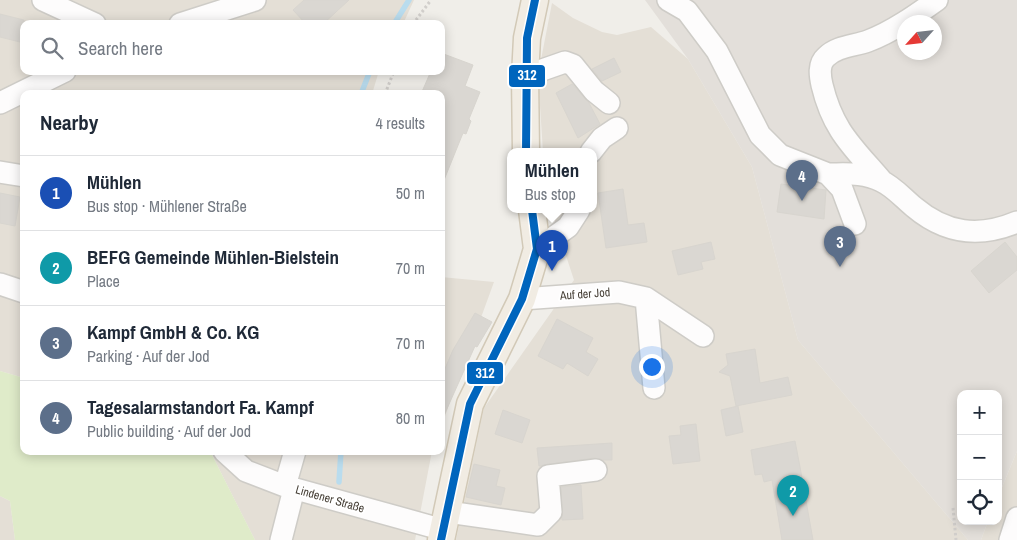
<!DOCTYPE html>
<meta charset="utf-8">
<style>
body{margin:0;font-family:"Archivo Narrow",sans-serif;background:#f2f2f3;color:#1f2937}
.controls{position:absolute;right:15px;bottom:15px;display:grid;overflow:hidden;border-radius:10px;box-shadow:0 2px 12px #0003}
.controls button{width:45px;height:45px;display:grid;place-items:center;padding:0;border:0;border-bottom:1px solid #e0e1e3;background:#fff;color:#1f2937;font:25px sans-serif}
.compass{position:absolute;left:897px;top:15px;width:45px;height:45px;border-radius:50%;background:#fff;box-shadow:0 2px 12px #0003;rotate:243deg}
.you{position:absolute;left:651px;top:366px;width:18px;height:18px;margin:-12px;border:4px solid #fff;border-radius:50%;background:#1a73e8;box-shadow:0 0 0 8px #1a73e833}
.badge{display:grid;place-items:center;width:32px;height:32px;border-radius:50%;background:#111827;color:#fff;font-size:16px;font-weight:700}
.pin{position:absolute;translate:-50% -41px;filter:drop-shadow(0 1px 2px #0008)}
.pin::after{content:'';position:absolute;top:26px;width:18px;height:15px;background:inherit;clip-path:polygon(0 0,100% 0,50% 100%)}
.popup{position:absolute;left:507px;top:148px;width:90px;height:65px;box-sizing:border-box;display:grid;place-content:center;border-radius:10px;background:#fff;filter:drop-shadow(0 1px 4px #0005);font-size:16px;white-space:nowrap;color:#747a83}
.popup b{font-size:19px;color:#1f2937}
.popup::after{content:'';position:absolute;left:50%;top:100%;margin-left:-10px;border:10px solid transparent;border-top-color:#fff}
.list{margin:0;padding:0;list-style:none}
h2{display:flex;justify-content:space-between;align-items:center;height:65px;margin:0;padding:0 20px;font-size:21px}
h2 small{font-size:16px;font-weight:400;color:#747a83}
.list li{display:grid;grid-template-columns:32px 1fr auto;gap:15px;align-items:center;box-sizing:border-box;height:75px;padding:0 20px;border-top:1px solid #e0e1e3}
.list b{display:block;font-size:19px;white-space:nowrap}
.list p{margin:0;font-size:16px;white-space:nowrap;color:#747a83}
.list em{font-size:16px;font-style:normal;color:#747a83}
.icon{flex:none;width:28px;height:28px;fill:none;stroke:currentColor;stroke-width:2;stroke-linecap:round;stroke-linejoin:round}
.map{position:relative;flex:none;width:1017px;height:540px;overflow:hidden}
.search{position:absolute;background:#fff;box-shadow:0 2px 12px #0003;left:20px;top:20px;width:425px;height:55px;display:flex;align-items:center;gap:12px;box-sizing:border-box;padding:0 18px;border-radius:10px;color:#747a83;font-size:19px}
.panel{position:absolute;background:#fff;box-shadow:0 2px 12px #0003;left:20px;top:90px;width:425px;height:365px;border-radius:10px}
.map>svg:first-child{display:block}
.residential{fill:#e4dfd6}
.industrial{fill:#e3dfda;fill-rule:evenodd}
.green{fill:#dfebc9}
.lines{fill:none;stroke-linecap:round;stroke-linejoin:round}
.stream{stroke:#b9dcee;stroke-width:5.5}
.building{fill:#dad7d2;stroke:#d8d5cf}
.minor-casing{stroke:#ceccc7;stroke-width:24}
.major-casing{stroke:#d2c9b7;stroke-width:29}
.path{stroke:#d1cecb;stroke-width:3;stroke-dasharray:2.5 2.5;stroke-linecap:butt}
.minor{stroke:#fdfcfc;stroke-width:21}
.major{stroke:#f1ece3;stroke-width:26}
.bus-1-casing{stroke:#fff;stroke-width:11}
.bus-1{stroke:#0065bd;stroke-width:8}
.labels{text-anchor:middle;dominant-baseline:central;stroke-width:4;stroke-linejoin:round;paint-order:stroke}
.street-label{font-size:12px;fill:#463f36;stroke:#fff}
.line-badge{stroke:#fff;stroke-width:2}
.badge-label{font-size:14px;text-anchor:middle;font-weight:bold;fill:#fff}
</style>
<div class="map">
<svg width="1017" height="540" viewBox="0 0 1017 540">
<rect width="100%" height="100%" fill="#f0eee9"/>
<!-- residential -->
<path class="residential" d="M0,0h414l-11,24h-379v47h355l-7,23h-348v284l-24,-7z
M552,3l21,15 29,14 15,3 34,-8 37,32 64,108 46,173 170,200h-512l28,-132 90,-128 -23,-70h42v-58h-50l-5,-77z
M441,277l53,5 -53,145z
M210,451h222l-17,89h-160z
M1017,451v89h-36l7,-19h10v-24z
M0,496l10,5 5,39h-15z"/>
<!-- industrial -->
<path class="industrial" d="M645,0h372v451l-19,46v-103h-37v127h27l-7,19h-13l-170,-200 -46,-173 -64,-108zM904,22h30v30h-30z"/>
<!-- green -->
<path class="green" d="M0,371l24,7v73h186l45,89h-240l-5,-39 -10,-5z"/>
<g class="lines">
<!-- stream -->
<path class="stream" d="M394,24l15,-24
M361,94l9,-23
M339,482l2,-31"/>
</g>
<!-- building -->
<path class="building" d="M304,0h45l-26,24h-17l-13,-14z
M0,14l24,6v23l-24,-6z
M441,53l32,12 -8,21 15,6 -11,27 2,2 -5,13 -3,-1 -21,52 -1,-91h-20l10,-23h10z
M614,58l7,14 -19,9 -10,-12z
M572,84l17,19 11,21 -22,14 -22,-45z
M781,184l45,6 -2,29 -47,-7z
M623,189l5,36 16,-2 3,19 -41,6 -8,-55z
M0,193l20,4 -5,29 -15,-3z
M711,242l4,17 -14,3 2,7 -25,6 -6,-24z
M1005,242l12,15v13l-28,23 -18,-22z
M475,313l17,9 -15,25 -2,-1 -34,76v-44l12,-28z
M557,319l36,19 -7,14 12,7 -10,17 -21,-13 -4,6 -25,-13z
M755,349l5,34 28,-6 4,18 -56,11 -6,-30 -11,-4 9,-7 -2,-11z
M738,406l5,26 -17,4 -5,-26z
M503,410l27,10 -8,23 -27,-9z
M696,424l4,37 -27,3 -4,-28 12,-1 -1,-9z
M795,441l5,26 13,73h-31l-10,-60 -8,2 -2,-8 -7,1 -4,-25z
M612,443v17h-9l-9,-2 -55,8 -2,-18z
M474,464l26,6 -4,16 9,2 -4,17 -35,-8z
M581,485l2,34 -21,1 -1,-33z"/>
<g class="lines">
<!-- minor casing -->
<g class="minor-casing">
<path id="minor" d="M43,0l52,24
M668,0l19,11 30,40 43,84 20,20 48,19 14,15 13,35
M180,24l75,-24
M525,76l40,-14 8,3 21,26 15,12
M0,103l65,-32
M591,152l11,-14 15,-10
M0,172l24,4
M828,174c18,0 36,-2 53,7 12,5 23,18 33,26 32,27 65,31 103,15
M882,181c-29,-34 -49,-50 -60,-96 -2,-9 -4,-21 4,-28 11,-11 28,-11 42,-16 24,-9 48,-26 69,-41
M537,249l31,-22 11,-17
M0,284l24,8
M646,298l8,90
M522,299l97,-7 27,6 57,38
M224,451l22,20 39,15 159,44
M285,486l10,-35
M448,512l90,13 13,-13 -3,-36 48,-6
M281,540l13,-51
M1010,540l7,-22"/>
</g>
<!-- major casing -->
<g class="major-casing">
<path id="major" d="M526,152l-1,-76 2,-38 8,-38
M441,540l29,-136 52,-105 15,-50 -5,-39"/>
</g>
<!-- path -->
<path class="path" d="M413,24l18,-24
M385,94l9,-23
M953,508l3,32"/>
<!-- minor -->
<use href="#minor" class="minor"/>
<!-- major -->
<use href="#major" class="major"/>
<!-- bus-1 casing -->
<g class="bus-1-casing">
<path id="bus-1" d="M526,152l1,-114 8,-38
M441,540l29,-136 52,-105 15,-50 -5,-39"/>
</g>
<!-- bus-1 -->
<use href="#bus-1" class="bus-1"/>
</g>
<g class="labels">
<!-- street labels -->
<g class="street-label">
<text transform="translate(585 294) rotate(-4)">Auf der Jod</text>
<text transform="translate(330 499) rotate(16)">Lindener Straße</text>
</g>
</g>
<g class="line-badge">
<rect x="508" y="64" width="38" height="24" rx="5" fill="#0065bd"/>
<rect x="466" y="361" width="38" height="24" rx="5" fill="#0065bd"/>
</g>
<g class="badge-label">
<text x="527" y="80">312</text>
<text x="485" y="378">312</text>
</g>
</svg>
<div class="controls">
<button>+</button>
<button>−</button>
<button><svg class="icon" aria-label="locate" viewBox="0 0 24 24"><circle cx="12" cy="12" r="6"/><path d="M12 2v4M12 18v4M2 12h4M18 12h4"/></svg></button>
</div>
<svg class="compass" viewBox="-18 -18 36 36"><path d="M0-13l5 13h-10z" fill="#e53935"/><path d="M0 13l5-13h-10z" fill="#747a83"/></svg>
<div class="you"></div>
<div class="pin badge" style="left:552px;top:271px;background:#1a4fb4">1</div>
<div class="popup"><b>Mühlen</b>Bus stop</div>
<div class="pin badge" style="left:793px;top:516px;background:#0f9aa8">2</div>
<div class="pin badge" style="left:840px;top:267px;background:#5c6f8a">3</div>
<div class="pin badge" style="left:802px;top:201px;background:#5c6f8a">4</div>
<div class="search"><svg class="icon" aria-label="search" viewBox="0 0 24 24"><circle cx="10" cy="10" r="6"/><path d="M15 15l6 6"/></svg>Search here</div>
<section class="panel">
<h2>Nearby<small>4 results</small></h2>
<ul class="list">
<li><span class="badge" style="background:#1a4fb4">1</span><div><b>Mühlen</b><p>Bus stop · Mühlener Straße</p></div><em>50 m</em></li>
<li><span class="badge" style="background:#0f9aa8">2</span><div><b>BEFG Gemeinde Mühlen-Bielstein</b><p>Place</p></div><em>70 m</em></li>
<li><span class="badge" style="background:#5c6f8a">3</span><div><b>Kampf GmbH &amp; Co. KG</b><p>Parking · Auf der Jod</p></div><em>70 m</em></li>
<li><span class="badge" style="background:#5c6f8a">4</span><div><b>Tagesalarmstandort Fa. Kampf</b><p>Public building · Auf der Jod</p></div><em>80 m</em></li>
</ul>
</section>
</div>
